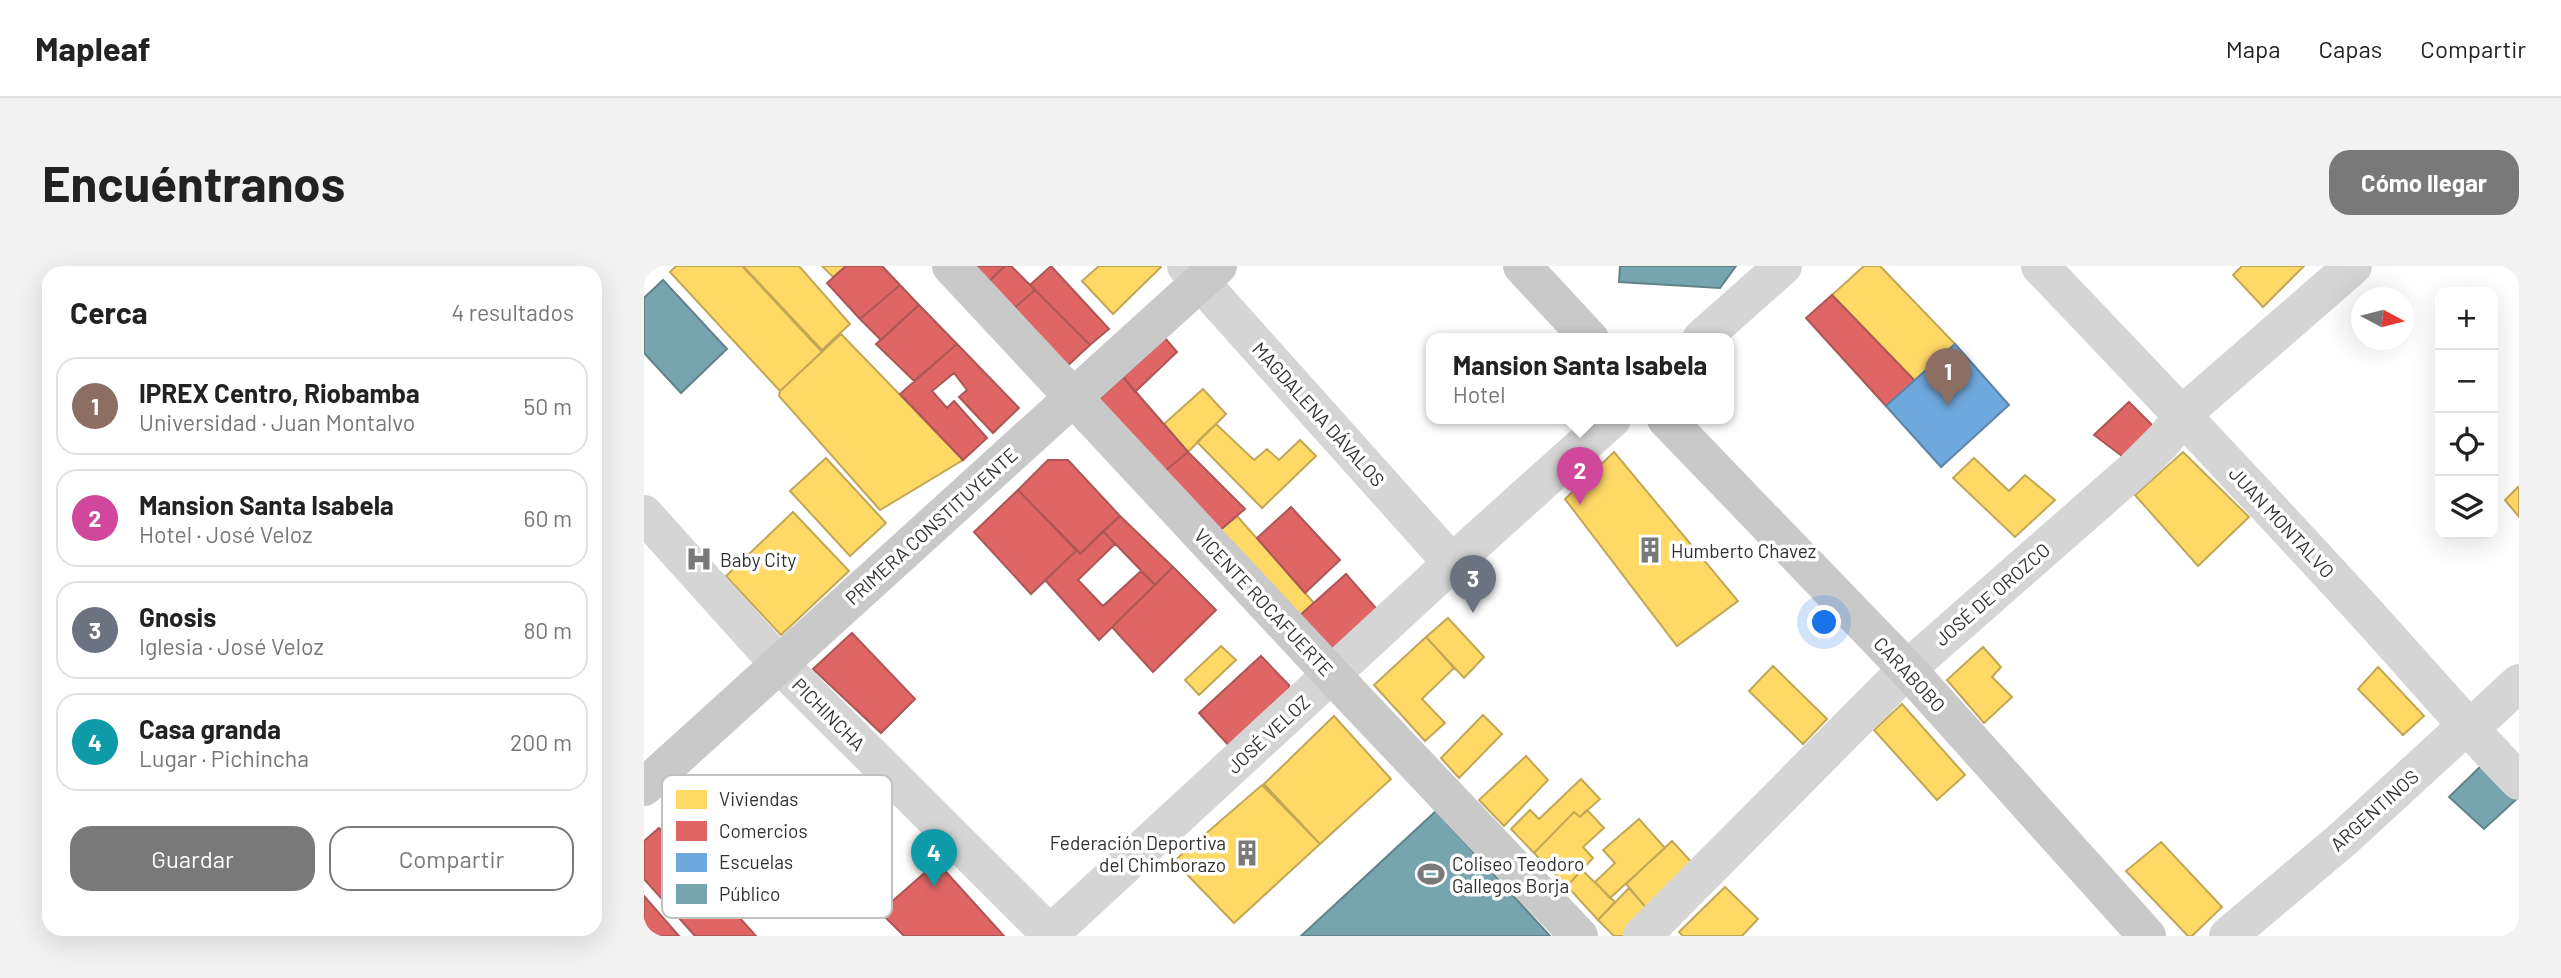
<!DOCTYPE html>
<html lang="es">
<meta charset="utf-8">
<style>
body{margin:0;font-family:Barlow,sans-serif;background:#f2f2f2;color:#222}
.controls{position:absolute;right:21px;top:21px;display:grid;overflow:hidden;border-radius:14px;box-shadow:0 7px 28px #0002}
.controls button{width:63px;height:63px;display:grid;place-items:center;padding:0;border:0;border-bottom:2px solid #e0e0e0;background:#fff;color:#222;font:35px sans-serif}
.compass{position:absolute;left:1707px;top:21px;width:63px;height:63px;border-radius:50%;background:#fff;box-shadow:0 7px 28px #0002;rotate:97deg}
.you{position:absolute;left:1181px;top:357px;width:24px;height:24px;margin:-18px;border:5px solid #fff;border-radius:50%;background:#1a73e8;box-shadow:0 0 0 10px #1a73e833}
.badge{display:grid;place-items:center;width:46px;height:46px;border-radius:50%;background:#797979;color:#fff;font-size:23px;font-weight:700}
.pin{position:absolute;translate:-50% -58px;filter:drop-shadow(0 2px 4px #0008)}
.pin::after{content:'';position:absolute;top:37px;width:24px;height:21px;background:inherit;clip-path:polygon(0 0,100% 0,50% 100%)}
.popup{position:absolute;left:782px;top:67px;width:308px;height:91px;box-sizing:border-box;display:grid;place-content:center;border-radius:14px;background:#fff;filter:drop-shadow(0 2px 5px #0005);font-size:23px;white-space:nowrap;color:#767676}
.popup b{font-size:26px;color:#222}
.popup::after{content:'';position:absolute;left:50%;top:100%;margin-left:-14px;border:14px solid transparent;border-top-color:#fff}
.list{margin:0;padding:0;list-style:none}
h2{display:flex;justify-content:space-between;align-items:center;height:91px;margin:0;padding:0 28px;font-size:30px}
h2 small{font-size:23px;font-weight:400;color:#767676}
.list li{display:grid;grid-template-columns:46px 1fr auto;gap:21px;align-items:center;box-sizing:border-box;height:98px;margin:0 14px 14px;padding:0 14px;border:2px solid #e0e0e0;border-radius:21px}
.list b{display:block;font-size:26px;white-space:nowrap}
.list p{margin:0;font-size:23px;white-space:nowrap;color:#767676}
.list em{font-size:23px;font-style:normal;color:#767676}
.actions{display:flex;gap:14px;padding:21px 28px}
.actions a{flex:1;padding:16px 0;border:2px solid #797979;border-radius:21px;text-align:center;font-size:24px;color:#797979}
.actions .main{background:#797979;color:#fff}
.icon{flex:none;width:38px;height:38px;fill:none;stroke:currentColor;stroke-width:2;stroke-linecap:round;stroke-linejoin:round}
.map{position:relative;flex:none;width:1875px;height:670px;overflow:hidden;border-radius:21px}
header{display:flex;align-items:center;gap:42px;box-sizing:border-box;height:98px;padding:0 35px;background:#fff;border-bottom:2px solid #e0e0e0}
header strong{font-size:33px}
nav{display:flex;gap:38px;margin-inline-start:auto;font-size:24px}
.intro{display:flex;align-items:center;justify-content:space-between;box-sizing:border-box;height:168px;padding:0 42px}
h1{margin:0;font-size:49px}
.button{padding:18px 32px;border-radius:21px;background:#797979;color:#fff;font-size:24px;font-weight:700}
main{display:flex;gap:42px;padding:0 42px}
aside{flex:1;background:#fff;border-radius:21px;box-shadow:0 7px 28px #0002}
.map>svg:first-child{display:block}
.homes{fill:#ffd966;stroke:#c1a756;stroke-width:2}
.shops{fill:#e06666;stroke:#ac5656;stroke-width:2}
.schools{fill:#6fa8dc;stroke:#5c84a9;stroke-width:2}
.public{fill:#76a5af;stroke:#618289;stroke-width:2}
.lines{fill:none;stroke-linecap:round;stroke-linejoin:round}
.minor{stroke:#d5d5d5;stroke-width:38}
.major{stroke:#c9c9c9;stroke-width:38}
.labels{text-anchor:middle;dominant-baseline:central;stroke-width:7;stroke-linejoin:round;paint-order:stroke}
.street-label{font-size:19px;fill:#313131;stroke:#fff}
.poi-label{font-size:19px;fill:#313131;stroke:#fff;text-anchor:start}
.key{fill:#fff;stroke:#c1c1c1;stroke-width:2}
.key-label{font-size:19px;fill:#313131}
</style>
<header>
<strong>Mapleaf</strong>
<nav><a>Mapa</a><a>Capas</a><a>Compartir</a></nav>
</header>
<div class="intro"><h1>Encuéntranos</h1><a class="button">Cómo llegar</a></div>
<main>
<aside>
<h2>Cerca<small>4 resultados</small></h2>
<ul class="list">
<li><span class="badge" style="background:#8d6e63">1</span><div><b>IPREX Centro, Riobamba</b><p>Universidad · Juan Montalvo</p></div><em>50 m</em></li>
<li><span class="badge" style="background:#d1479c">2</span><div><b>Mansion Santa Isabela</b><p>Hotel · José Veloz</p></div><em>60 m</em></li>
<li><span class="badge" style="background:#6b7280">3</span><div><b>Gnosis</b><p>Iglesia · José Veloz</p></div><em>80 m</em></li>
<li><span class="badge" style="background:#0f9aa8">4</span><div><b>Casa granda</b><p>Lugar · Pichincha</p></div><em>200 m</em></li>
</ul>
<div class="actions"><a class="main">Guardar</a><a>Compartir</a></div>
</aside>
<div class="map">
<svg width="1875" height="670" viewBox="0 0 1875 670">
<rect width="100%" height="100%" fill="#fff"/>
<!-- homes -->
<path class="homes" d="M32,0h66l80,86 -42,39 -110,-119z
M99,0h56l51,58 -28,26z
M178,0h24l-13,11z
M455,0h61l1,1 -48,47 -31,-33z
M1220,0h16l75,78 -40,37 -83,-86z
M1598,0h62l-41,41 -30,-32z
M197,68l122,126 -83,50 -101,-114 1,-5z
M559,123l23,25 -38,38 -24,-28z
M572,158l38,36 13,-11 12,11 21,-20 16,16 -54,52 -65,-66z
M970,186l124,149 -61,45 -112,-147z
M1539,186l66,65 -51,49 -63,-71z
M182,192l60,65 -36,33 -60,-65z
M1330,192l35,33 16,-16 30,25 -40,37 -62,-59z
M1874,221l1,2v28l-14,-17z
M149,246l56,59 -68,64 -55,-59z
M593,250l77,87 -17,15 -78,-87z
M804,352l36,39 -20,21 -38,-41z
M782,371l28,31 -32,31 23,24 -20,18 -51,-56z
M577,380l15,14 -37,35 -14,-15z
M1339,381l18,20 -9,10 20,20 -28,26 -37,-43z
M1129,400l54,53 -24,25 -54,-53z
M1734,401l46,49 -21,19 -45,-46z
M1258,438l63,71 -28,25 -63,-70z
M839,449l19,19 -43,44 -18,-20z
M690,450l57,63 -71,65 -56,-60z
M882,490l22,24 -44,46 -25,-26z
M937,513l19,20 -20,18 -6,-5 -40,41 -23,-24 19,-19 9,9z
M618,519l58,59 -86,79 -60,-62z
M943,544l17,18 -21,19 10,11 -26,28 -33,-33 40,-41 6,5z
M995,553l26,29 -55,50 -15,-16 20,-19 -12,-13z
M1028,575l24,26 -47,44 -23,-27z
M1517,576l61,65 -30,29h-4l-62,-65z
M938,604l33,32 -17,18 -31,-34z
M1081,621l33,32 -16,17h-59l-4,-4z
M985,622l20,23 -24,25h-11l-16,-16z"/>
<!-- shops -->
<path class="shops" d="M202,0h36l18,19 -40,34 -33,-36z
M325,0h36l-19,18z
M361,0h6l24,24 -24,21 -25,-27z
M407,0l58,63 -19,16 -60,-60z
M256,19l19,20 -38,35 -21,-21z
M391,24l55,55 -25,23 -54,-57z
M1188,29l83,86 -29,25 -80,-88z
M275,39l38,39 -43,37 -38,-37z
M521,72l12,14 -42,40 -12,-15z
M313,78l62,64 -26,25 -34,-36 8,-7 -13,-17 -22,18 15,17 7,-7 33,37 -24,22 -63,-66z
M479,111l65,75 -23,19 -67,-71z
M1485,136l32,32 -31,28 -36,-27z
M544,186l57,57 -26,22 -54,-60z
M404,194h20l52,56 -40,38 -62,-64z
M374,224l59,60 -46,44 -57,-62z
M647,241l49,53 -35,33 -48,-55z
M476,250l53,51 -18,18 -52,-54z
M459,265l12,13 -37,36 25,26 38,-35 14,14 -56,55 -54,-60 32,-30 3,4z
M529,301l43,43 -63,62 -41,-45z
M702,308l36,41 -53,36 -32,-33z
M208,367l63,66 -34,34 -68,-64z
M617,390l28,29 -1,14 -56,50 -33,-36z
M15,562l97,108h-61l-51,-57v-38z
M293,596l67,74h-100l-24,-24z
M0,630l35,40h-35z"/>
<!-- schools -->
<path class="schools" d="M1311,78l54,61 -68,62 -55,-61z"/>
<!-- public -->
<path class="public" d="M976,0h116l-16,22 -101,-6z
M19,14l64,69 -46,44 -37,-40v-55z
M1840,497l35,34 -35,32 -35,-32z
M792,545l114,125h-249z"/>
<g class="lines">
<!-- minor -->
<path class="minor" d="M542,0l266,297
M1396,0c110,115 219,230 326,347 51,56 100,114 153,168
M1057,73l82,-73
M0,248l135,150 273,272
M404,670l404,-373 160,-144
M998,670l265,-267 228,-200 30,-30 20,-27 168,-146
M1584,670l115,-97 122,-112 12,-5 42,-39"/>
<!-- major -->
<path class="major" d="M307,0l381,409 247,261
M878,0l68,73
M1022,153l241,250 240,267
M0,521l574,-521"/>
</g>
<!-- icons -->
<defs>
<g id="building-bare" transform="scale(2.1)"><path d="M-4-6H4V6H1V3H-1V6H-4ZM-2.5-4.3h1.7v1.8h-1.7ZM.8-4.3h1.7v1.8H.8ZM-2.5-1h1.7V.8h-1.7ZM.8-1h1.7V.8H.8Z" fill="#797979" stroke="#fff" stroke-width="2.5" paint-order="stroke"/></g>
<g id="hospital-bare" transform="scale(2.1)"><path d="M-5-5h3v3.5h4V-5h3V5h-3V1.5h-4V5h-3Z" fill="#797979" stroke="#fff" stroke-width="2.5" paint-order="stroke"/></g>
<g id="stadium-bare" transform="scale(2.1)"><path d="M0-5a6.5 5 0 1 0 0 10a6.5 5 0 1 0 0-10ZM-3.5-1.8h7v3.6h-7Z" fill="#797979" stroke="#fff" stroke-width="2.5" paint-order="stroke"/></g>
</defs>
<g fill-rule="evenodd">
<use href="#building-bare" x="1006" y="284"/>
<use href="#hospital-bare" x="55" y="293"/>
<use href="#building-bare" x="603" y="587"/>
<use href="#stadium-bare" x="787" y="608"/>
</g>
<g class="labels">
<!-- street labels -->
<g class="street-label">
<text transform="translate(675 148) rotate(48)">MAGDALENA DÁVALOS</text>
<text transform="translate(1638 256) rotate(47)">JUAN MONTALVO</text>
<text transform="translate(287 260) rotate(-42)">PRIMERA CONSTITUYENTE</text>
<text transform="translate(1348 328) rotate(-41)">JOSÉ DE OROZCO</text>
<text transform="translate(620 336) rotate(47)">VICENTE ROCAFUERTE</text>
<text transform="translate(1266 408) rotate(47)">CARABOBO</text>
<text transform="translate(185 448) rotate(45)">PICHINCHA</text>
<text transform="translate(624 468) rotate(-43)">JOSÉ VELOZ</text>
<text transform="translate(1730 544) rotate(-42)">ARGENTINOS</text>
</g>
<!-- poi labels -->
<g class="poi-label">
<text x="1027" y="284">Humberto Chavez</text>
<text x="76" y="293">Baby City</text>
<text x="582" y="576" text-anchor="end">Federación Deportiva<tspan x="582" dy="22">del Chimborazo</tspan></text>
<text x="808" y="597">Coliseo Teodoro<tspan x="808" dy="22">Gallegos Borja</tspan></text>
</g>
</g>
<!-- legend -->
<rect x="18" y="509" width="230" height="143" rx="10" class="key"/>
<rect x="32" y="524" width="31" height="19" fill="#ffd966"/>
<rect x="32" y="555" width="31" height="20" fill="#e06666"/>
<rect x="32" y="587" width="31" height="19" fill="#6fa8dc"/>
<rect x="32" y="618" width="31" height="20" fill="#76a5af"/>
<g class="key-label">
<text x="75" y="540">Viviendas</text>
<text x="75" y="572">Comercios</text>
<text x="75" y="603">Escuelas</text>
<text x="75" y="635">Público</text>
</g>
</svg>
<div class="controls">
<button>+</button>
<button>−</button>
<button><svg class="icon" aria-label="locate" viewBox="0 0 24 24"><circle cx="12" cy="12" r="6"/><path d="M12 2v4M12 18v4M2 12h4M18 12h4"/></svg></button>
<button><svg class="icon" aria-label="layers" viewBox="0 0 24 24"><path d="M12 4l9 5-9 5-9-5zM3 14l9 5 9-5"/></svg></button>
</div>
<svg class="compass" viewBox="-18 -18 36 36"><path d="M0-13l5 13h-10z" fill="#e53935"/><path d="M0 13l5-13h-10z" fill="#767676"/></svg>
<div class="you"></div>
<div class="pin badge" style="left:1304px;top:140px;background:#8d6e63">1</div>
<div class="pin badge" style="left:936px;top:239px;background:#d1479c">2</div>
<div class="popup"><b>Mansion Santa Isabela</b>Hotel</div>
<div class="pin badge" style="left:829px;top:347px;background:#6b7280">3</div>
<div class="pin badge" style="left:290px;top:621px;background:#0f9aa8">4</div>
</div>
</main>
